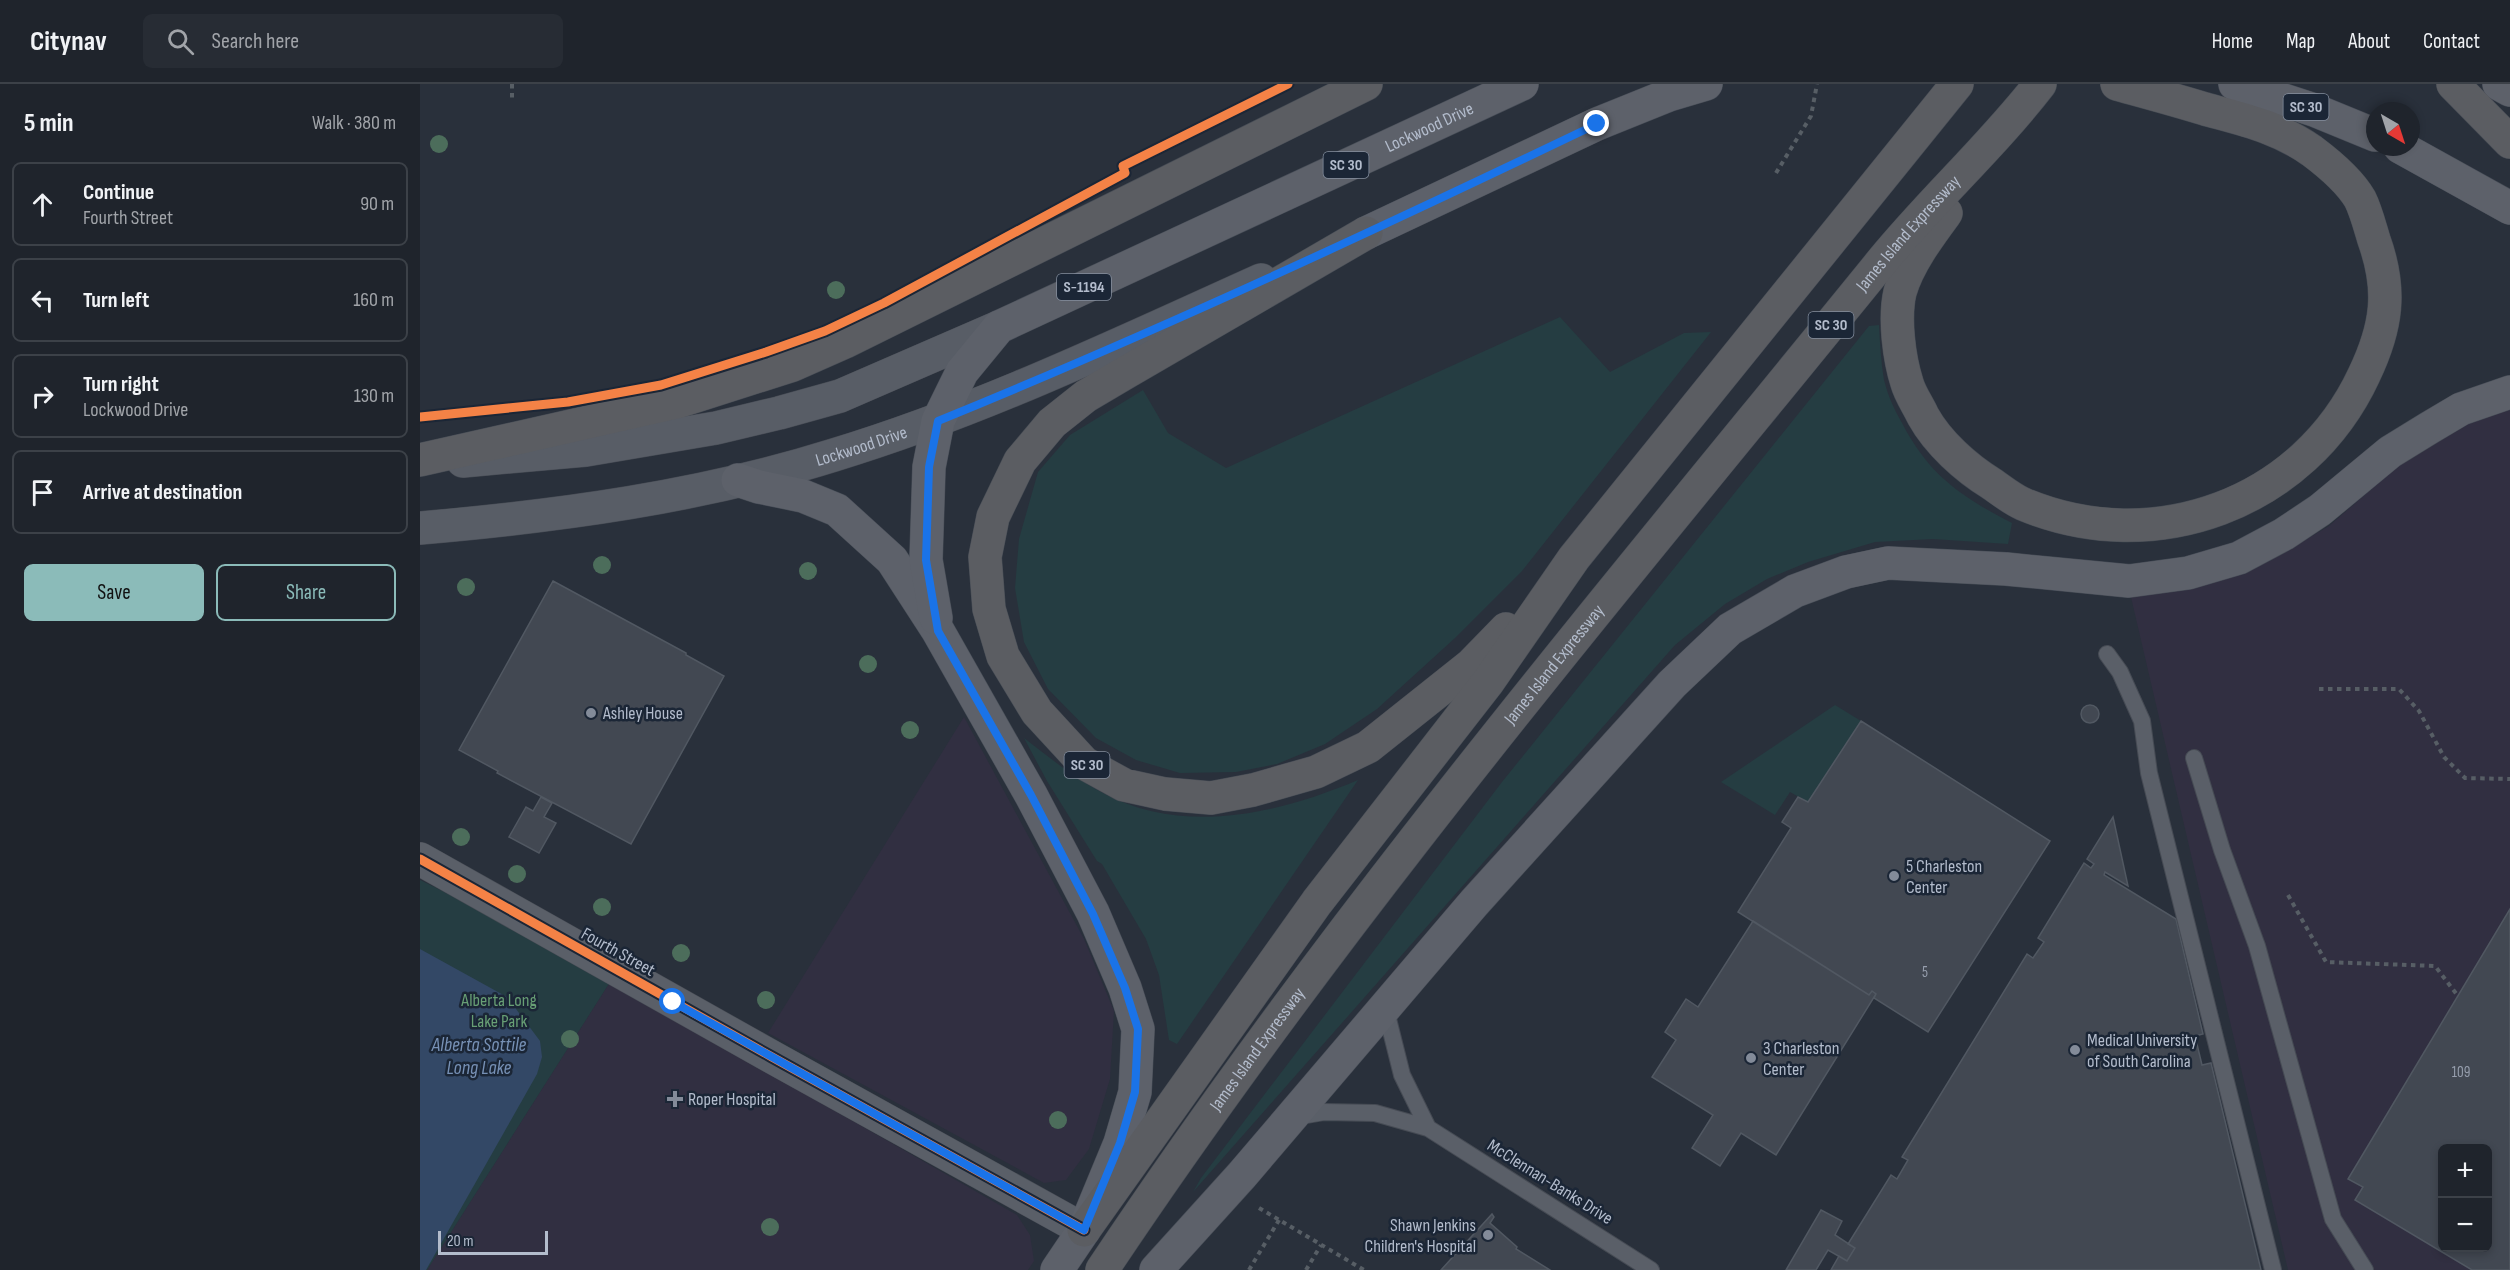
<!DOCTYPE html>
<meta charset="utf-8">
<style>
body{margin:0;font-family:"Sofia Sans Condensed",sans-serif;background:#272c34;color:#f1f3f6}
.controls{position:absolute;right:18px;bottom:18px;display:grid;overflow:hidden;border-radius:9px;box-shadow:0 3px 9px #0003}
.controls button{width:54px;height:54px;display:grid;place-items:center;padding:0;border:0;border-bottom:2px solid #3c4148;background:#1f242c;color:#f1f3f6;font:30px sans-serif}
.compass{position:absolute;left:1946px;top:18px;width:54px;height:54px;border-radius:50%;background:#1f242c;box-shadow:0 3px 9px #0003;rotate:141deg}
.scale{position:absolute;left:18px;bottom:15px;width:110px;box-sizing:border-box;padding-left:6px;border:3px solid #b3bccc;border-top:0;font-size:16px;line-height:21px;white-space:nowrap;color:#b3bccc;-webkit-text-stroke:4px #1b2636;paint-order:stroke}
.stop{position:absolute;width:18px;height:18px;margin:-14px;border:4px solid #1a73e8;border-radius:50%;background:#fff}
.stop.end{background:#1a73e8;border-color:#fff;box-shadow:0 2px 6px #0008}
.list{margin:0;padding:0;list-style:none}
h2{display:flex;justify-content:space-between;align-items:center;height:78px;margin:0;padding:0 24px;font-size:26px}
h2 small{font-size:20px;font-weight:400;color:#a1a4a9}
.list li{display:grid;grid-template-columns:39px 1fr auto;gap:18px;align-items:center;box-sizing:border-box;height:84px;margin:0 12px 12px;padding:0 12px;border:2px solid #3c4148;border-radius:9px}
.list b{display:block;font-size:22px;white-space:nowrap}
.list p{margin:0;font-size:20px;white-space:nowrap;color:#a1a4a9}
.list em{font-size:20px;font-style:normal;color:#a1a4a9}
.actions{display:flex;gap:12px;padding:18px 24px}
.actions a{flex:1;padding:14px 0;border:2px solid #8bbbb9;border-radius:9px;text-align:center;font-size:21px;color:#8bbbb9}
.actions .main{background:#8bbbb9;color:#111}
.icon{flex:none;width:33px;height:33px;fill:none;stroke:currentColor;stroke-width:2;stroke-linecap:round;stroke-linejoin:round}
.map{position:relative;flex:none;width:2090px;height:1186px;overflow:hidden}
header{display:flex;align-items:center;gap:36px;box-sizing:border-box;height:84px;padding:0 30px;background:#1f242c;border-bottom:2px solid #3c4148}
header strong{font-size:28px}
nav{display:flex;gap:33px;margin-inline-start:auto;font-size:21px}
.search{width:420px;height:54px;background:#272c34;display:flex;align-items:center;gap:15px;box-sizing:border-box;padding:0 21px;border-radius:9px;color:#a1a4a9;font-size:22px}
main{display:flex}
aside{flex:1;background:#1f242c}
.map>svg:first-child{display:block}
.medical{fill:#312f41;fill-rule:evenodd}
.green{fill:#253d42}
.water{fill:#334866}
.building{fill:#424852;stroke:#515862;stroke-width:1.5;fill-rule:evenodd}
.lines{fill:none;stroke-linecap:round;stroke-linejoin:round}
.service-casing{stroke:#464b54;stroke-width:18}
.minor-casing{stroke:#464b54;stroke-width:34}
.secondary-casing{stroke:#464b54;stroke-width:34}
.primary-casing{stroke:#474d57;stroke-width:34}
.motorway-casing{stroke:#464c55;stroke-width:34}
.path{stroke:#575e65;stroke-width:4;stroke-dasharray:4.5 4.5;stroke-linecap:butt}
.service{stroke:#5a5f68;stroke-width:16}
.minor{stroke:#5a5f68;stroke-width:33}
.secondary{stroke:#585d66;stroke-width:33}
.primary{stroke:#5d616a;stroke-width:33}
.motorway{stroke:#5b5d62;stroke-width:33}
.cycleway-casing{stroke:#1b2636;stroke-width:13}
.cycleway{stroke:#f48246;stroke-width:9}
.tree{fill:#4c6d5b}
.route{stroke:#1a73e8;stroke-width:8}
.poi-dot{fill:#838b99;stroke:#1b2636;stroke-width:2}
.labels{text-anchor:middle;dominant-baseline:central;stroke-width:5;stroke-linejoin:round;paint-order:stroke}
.number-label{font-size:15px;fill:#979fae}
.shield{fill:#1b2636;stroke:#858f9f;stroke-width:1.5}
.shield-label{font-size:16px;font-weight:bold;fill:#b3bccc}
.street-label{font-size:18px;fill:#b3bccc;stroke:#1b2636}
.poi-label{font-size:18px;fill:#b3bccc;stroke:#1b2636;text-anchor:start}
.park-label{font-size:18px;fill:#689f75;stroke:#1b2636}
.water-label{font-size:20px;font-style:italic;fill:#7791b6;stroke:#1b2636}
</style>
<header>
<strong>Citynav</strong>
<div class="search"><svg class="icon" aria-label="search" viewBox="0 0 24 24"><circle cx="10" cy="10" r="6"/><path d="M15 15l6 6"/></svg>Search here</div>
<nav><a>Home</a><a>Map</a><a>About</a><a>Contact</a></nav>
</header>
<main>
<aside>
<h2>5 min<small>Walk · 380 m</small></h2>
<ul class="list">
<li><svg class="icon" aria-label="ahead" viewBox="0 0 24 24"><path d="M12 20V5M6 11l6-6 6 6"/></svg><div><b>Continue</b><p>Fourth Street</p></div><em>90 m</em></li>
<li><svg class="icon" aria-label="left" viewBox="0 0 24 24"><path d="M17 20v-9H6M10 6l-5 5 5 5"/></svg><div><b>Turn left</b></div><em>160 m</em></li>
<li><svg class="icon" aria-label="right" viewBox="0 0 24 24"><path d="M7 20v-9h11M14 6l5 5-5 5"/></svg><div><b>Turn right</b><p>Lockwood Drive</p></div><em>130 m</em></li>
<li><svg class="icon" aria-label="arrive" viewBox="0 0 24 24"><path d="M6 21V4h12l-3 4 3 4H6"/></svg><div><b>Arrive at destination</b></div></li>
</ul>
<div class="actions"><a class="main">Save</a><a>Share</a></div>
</aside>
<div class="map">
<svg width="2090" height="1186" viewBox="0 0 2090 1186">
<rect width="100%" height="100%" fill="#29303b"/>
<!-- medical -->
<path class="medical" d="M2090,321v865h-222l-158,-677 156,-42 43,-25 92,-80 50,-26zM2022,1064h46v100h-46z
M544,633l120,222 30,72 -4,68 -21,70 -23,31 -22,3 -276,-150z
M190,898l407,233 13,20 4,26 -6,9h-601z"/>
<!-- green -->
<path class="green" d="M1140,233l50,55 74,-39 27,-1 -189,239 -67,67 -78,71 -52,35 -48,20 -41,8 -56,1 -44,-13 -40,-22 -48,-49 -24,-47 -9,-54 4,-49 19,-67 32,-37 73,-45 25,43 58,35z
M1459,241c1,19 2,38 5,55 4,16 10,29 18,43 27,52 58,73 110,100l-4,21 -75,-5 -58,3 -67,20 -41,17 -42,25 -50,41 -482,547 8,-14 301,-396 367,-456z
M1415,621l26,16 -53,81 -18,-10 -15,23 -54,-33z
M604,654c25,19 50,40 79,55 80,43 175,21 255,-13l-181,264 -8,-4 -10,-65 -13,-36 -44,-75 -5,-3 -50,-80z
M0,796l61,30 129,72 -183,288h-7z"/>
<!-- water -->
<path class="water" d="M0,865l87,48 33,44 2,16 -5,17 -111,196h-6z"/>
<!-- building -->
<path class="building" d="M133,497l133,72v2l38,21 -93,168 -134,-71 1,-2 -39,-21z
M1661 630a9 9 0 1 1 18 0a9 9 0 1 1-18 0Z
M1441,637l189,120 -122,191 -54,-34 2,-4 -4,-3 -3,4 -131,-83 53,-84 -9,-6 16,-25 10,5z
M121,713l11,6 -8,14 12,6 -17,30 -30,-16 17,-30 7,4z
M1693,733l15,69 -23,-14 -1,3 72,44 27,115 -8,2 7,29 9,-2 50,207h-430l8,-14 8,5 8,-13 -7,-4 43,-69 6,4 11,-19 -6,-3 125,-203 6,4 11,-16 -6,-4 46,-75 7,5 3,-4 -7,-5z
M2090,825v361h-38l-117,-70 8,-13 -15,-8zM2022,1064h46v100h-46z
M1333,837l116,74 3,-4 4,3 -100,161 -35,-22 -21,33 -28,-18 21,-33 -61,-38 24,-37 -11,-8 21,-33 12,8z
M1401,1126l21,11 -7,14 20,13 -8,13 -19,-11 -12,20h-30z
M1072,1130l2,3 -4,6 27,24 -1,2 34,21h-109z"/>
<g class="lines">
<!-- service casing -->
<g class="service-casing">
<path id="service" d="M1687,570l13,18 22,49 7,52 124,497
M1774,674l28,92 35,96 76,273 32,51
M875,1033l29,-5 51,1 53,15 -26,-53 -17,-68
M1008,1044l223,142"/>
</g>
<!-- minor casing -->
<g class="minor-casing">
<path id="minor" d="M0,775l352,198 312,173"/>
</g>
<!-- secondary casing -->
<g class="secondary-casing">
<g id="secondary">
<path d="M43,377l123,-11 130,-22 63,-15 61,-17 159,-69"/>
<path id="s1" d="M0,444c139,-12 280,-31 414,-73 148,-45 287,-112 427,-175"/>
</g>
</g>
<!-- primary casing -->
<g class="primary-casing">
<g id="primary">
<path d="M1815,0l79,26 61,25"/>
<path d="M2079,0l11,6"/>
<path d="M1980,63l110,61"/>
<path d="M946,149l231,-109 72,-29 37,-11"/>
<path d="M318,396l21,7 44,9 34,14 55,50 46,71 93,164 62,118 32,75 13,41 -3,63 -15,51 -36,87 -27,40"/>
<path id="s2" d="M516,534l-10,-58 3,-93 9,-46 24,-49 37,-45 523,-243"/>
<path d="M736,1186l86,-95 232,-272 198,-219 58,-55 65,-38 51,-19 42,-9 118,6 123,12 59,-8 51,-15 45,-24 36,-24 70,-58 39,-24 32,-19 49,-17"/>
</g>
</g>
<!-- motorway casing -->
<g class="motorway-casing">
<g id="motorway">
<path d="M2033,0l57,58"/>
<path d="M1526,129c-17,23 -38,51 -46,79 -6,26 -1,66 7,91 3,11 11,22 16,33 15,27 43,52 69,68 10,7 20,15 31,20 131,55 281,0 341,-129 23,-48 28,-85 10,-135 -4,-13 -8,-29 -14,-41 -10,-17 -32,-36 -48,-48 -34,-24 -67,-31 -107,-42 -29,-9 -59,-17 -88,-25"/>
<path d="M946,149l-241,140 -39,23 -34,27 -32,38 -27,56 -8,40 4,52 14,47 34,56 47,51 40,22 41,9 46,4 42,-8 63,-18 52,-25 103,-82 35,-36"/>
<path d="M0,376l257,-58 116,-37 52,-23 521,-258"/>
<path d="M664,1146l233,-328 171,-220 86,-124 383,-474"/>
<path id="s3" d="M682,1186c236,-354 513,-680 781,-1010 50,-61 109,-114 157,-176"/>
</g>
</g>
<!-- path -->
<path class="path" d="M92,0v14
M1356,89l35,-57 6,-32
M1899,605h80l20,22 25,46 21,21 45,1
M1868,811l38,67 109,4 23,30
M839,1124l105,62
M829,1186l30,-50
M886,1186l15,-25"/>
<!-- service -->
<use href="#service" class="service"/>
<!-- minor -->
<use href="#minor" class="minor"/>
<!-- secondary -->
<use href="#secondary" class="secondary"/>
<!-- primary -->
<use href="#primary" class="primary"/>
<!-- motorway -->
<use href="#motorway" class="motorway"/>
<!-- cycleway casing -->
<g class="cycleway-casing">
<path id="cycleway" d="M0,333l148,-15 93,-17 105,-33 59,-21 59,-28 241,-130 -2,-7 165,-82
M0,775l352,198 312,173"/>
</g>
<!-- cycleway -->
<use href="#cycleway" class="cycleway"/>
</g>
<!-- trees -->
<g class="tree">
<circle cx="19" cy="60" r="9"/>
<circle cx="416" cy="206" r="9"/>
<circle cx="182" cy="481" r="9"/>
<circle cx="388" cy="487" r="9"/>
<circle cx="46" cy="503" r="9"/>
<circle cx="448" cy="580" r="9"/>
<circle cx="490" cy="646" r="9"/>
<circle cx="41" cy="753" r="9"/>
<circle cx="97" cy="790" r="9"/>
<circle cx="182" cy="823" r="9"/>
<circle cx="261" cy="869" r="9"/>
<circle cx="346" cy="916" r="9"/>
<circle cx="150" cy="955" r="9"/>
<circle cx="638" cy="1036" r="9"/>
<circle cx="350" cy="1143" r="9"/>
</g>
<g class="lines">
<!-- route -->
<path class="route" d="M253,918l411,228 36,-87 15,-51 3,-63 -13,-41 -32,-74 -62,-119 -93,-164 -12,-71 3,-93 9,-46c223,-91 442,-193 659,-297"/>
</g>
<!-- markers -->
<g class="poi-dot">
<circle cx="171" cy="629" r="6"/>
<circle cx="1474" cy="792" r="6"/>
<circle cx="1655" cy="966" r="6"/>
<circle cx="1331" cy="974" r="6"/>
<path d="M252 1006h6v6h6v6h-6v6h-6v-6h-6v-6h6z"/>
<circle cx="1068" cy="1151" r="6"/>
</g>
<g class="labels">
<!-- number labels -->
<g class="number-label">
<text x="1505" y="888">5</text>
<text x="2041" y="988">109</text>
</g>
<!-- shield labels -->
<g class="shield">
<rect x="1863.5" y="10" width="45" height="26" rx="4.5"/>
<rect x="903.5" y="68" width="45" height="26" rx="4.5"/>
<rect x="637" y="190" width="54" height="26" rx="4.5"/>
<rect x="1388.5" y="228" width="45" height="26" rx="4.5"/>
<rect x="644.5" y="668" width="45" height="26" rx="4.5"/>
</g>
<g class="shield-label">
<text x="1886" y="23">SC 30</text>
<text x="926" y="81">SC 30</text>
<text x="664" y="203">S-1194</text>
<text x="1411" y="241">SC 30</text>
<text x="667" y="681">SC 30</text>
</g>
<!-- street labels -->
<g class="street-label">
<text stroke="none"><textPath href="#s2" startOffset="786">Lockwood Drive</textPath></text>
<text stroke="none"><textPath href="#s3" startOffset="1314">James Island Expressway</textPath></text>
<text stroke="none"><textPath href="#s1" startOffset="450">Lockwood Drive</textPath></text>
<text stroke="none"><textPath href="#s3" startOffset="756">James Island Expressway</textPath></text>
<text transform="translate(198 868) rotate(29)">Fourth Street</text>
<text stroke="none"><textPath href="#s3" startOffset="270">James Island Expressway</textPath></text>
<text transform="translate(1130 1098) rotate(32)">McClennan-Banks Drive</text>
</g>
<!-- poi labels -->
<g class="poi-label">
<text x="183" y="629">Ashley House</text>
<text x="1486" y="782">5 Charleston<tspan x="1486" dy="21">Center</tspan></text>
<text x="1667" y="956">Medical University<tspan x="1667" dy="21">of South Carolina</tspan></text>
<text x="1343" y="964">3 Charleston<tspan x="1343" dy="21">Center</tspan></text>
<text x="268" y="1015">Roper Hospital</text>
<text x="1056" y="1141" text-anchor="end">Shawn Jenkins<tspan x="1056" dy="21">Children's Hospital</tspan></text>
</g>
<!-- park labels -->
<g class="park-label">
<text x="79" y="916">Alberta Long<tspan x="79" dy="21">Lake Park</tspan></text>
</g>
<!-- water labels -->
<g class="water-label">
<text x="59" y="961">Alberta Sottile<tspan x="59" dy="23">Long Lake</tspan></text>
</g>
</g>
</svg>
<div class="controls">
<button>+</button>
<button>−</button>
</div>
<svg class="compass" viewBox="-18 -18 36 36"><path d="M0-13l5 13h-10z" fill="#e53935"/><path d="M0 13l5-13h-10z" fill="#a1a4a9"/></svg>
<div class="scale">20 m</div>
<div class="stop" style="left:253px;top:918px"></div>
<div class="stop end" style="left:1177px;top:40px"></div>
</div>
</main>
